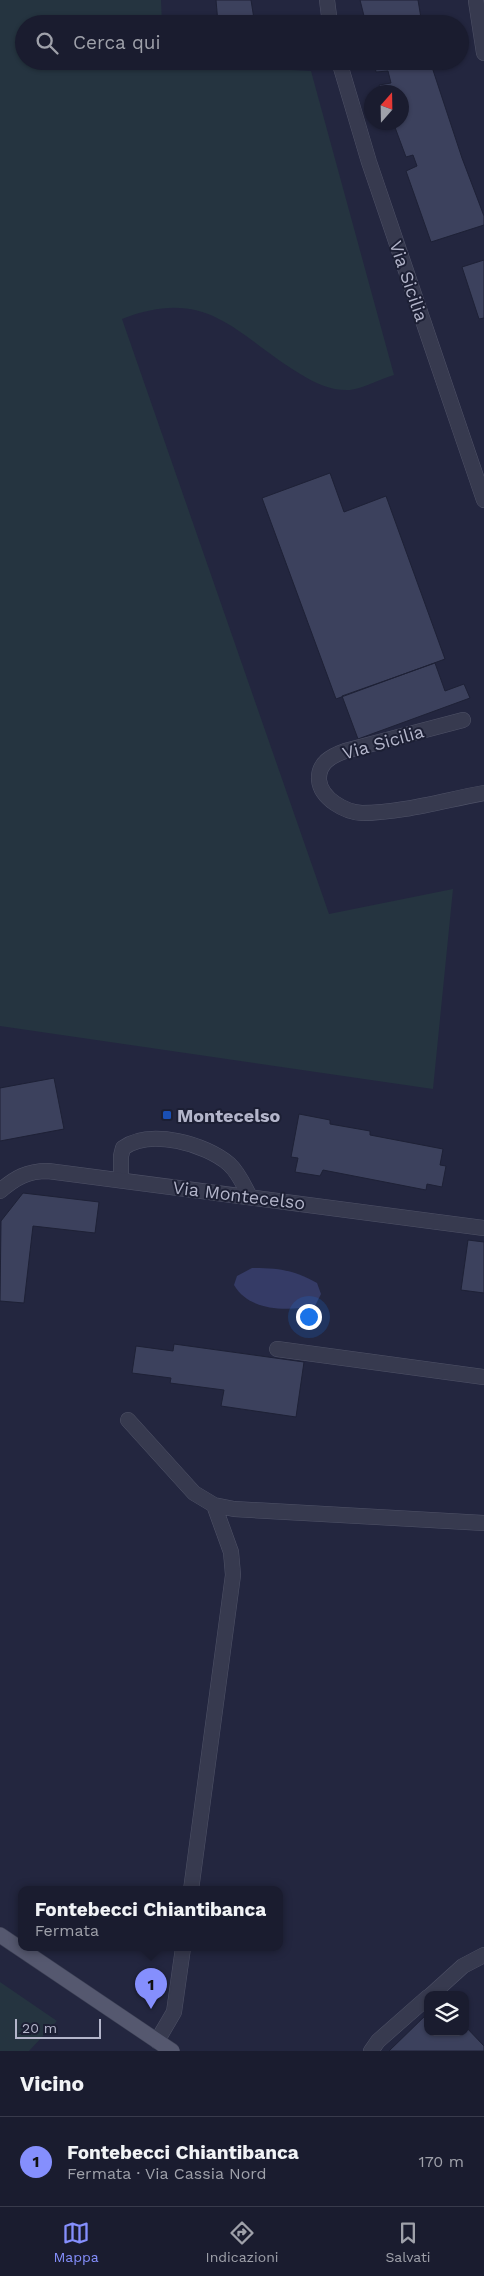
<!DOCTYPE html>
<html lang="it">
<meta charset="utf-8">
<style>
body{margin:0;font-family:"Work Sans",sans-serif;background:#232537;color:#f1f3f6}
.controls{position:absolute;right:15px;bottom:15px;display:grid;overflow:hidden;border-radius:10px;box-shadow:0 1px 4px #0004}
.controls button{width:45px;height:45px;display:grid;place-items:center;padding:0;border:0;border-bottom:1px solid #383a4b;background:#1a1c2f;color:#f1f3f6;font:25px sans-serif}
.compass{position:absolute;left:364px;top:85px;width:45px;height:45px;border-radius:50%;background:#1a1c2f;box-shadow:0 1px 4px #0004;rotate:20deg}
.scale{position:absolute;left:15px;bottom:12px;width:86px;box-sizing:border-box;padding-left:5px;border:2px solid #b3b5ca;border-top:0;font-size:14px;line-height:18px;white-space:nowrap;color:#b3b5ca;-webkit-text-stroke:4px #1c1f34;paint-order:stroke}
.you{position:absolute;left:308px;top:1316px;width:18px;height:18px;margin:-12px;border:4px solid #fff;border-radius:50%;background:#1a73e8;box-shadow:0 0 0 8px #1a73e833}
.badge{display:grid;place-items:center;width:32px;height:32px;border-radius:50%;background:#858ffd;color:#111;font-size:16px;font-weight:700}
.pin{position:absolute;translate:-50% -41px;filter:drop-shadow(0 1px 2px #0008)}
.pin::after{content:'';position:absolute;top:26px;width:18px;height:15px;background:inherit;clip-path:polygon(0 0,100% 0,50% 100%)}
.popup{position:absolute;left:18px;top:1886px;width:265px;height:65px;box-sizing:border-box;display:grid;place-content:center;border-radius:10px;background:#1a1c2f;filter:drop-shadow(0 1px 4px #0005);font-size:16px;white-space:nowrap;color:#9fa1aa}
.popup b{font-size:19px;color:#f1f3f6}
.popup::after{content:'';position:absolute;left:50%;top:100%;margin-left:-10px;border:10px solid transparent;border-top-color:#1a1c2f}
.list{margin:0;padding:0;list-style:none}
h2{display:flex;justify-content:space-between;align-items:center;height:65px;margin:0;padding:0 20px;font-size:21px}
h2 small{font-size:16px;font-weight:400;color:#9fa1aa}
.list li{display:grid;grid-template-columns:32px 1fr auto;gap:15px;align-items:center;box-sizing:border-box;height:90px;padding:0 20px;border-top:1px solid #383a4b}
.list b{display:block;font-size:19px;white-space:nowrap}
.list p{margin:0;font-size:16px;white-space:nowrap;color:#9fa1aa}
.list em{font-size:16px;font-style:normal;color:#9fa1aa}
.icon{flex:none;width:28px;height:28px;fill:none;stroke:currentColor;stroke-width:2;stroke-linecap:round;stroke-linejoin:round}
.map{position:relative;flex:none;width:484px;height:2051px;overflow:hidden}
.search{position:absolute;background:#1a1c2f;box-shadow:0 1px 4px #0004;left:15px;right:15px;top:15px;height:55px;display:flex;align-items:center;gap:12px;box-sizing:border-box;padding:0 18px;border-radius:28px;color:#9fa1aa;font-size:19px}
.sheet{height:155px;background:#1a1c2f}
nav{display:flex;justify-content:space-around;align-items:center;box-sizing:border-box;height:70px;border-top:1px solid #383a4b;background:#1a1c2f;font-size:14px;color:#9fa1aa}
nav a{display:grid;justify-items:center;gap:2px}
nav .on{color:#858ffd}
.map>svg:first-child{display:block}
.green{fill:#253440}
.water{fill:#353b66}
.building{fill:#3c415d;stroke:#1e2136}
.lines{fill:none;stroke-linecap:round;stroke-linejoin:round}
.service-casing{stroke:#4f5267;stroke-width:16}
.minor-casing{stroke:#4f5267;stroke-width:16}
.primary-casing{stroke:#3d4055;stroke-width:16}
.service{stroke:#373a4f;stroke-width:15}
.minor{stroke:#373a4f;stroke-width:15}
.primary{stroke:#55586f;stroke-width:15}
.transit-dot{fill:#1a4fb4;stroke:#1c1f34;stroke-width:2}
.labels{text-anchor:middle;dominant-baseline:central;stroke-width:4;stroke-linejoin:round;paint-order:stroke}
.street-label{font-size:18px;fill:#b3b5ca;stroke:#1c1f34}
.poi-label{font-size:18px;font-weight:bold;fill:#b3b5ca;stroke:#1c1f34;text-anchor:start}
</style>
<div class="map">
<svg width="484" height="2051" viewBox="0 0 484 2051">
<rect width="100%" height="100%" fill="#23263f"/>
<!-- green -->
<path class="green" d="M0,0h161l1,24h-138v37h138l1,2 148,8 83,304c-14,4 -30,13 -44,15 -16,1 -30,-5 -43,-12 -69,-39 -95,-94 -185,-59l207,595 124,-25 -20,200 -433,-63z
M0,1982l57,39 -28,30h-29z"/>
<!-- water -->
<path class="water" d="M252,1268c26,0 42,2 65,15l4,11 -6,12c-28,5 -65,6 -81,-21l3,-9z"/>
<!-- building -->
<path class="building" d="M216,0h35l3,19 -36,4z
M360,0h58l4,24h-56z
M374,61h56l32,97 22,58v9l-53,17 -25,-71 11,-5 -4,-11 -7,2 -13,-35h9v-30h-20l-3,-7 12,-2 -3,-12 -12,1z
M484,260v58l-5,1 -17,-52z
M330,473l14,39 42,-16 59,163 -109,40 -74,-201z
M435,663l10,28 19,-7 6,14 -112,41 -16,-43z
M54,1078l10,51 -64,12v-53z
M299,1114l31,6v4l40,7v4l73,14 -3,16 6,1 -4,21 -15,-3 -1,6 -103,-20 -3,6 -25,-4 3,-14 -7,-1z
M23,1193l76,9 -4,31 -62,-7 -9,77 -24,-2 1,-80z
M468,1240l16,2v51l-23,-3z
M174,1344l130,18 -8,55 -75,-11 3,-16 -54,-7 1,-5 -39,-5 4,-27 37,5z
M426,2015l2,2v15h37v-6l19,20v5h-95z"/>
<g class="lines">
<!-- service casing -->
<g class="service-casing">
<path id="service" d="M463,720l-118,31c-14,5 -27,12 -26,29 2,19 26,32 43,33 40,0 83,-13 122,-20
M121,1180v-24l2,-8c27,-20 83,-4 106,16 10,9 15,22 21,33
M277,1349l207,28
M128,1420l66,73 20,12 20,4 250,14
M191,1890l42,-315 -2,-23 -17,-47
M431,1995l32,-29 21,-11
M157,2041l17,-29 9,-64
M371,2051l7,-10 50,-44"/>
</g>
<!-- minor casing -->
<g class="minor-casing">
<path id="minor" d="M327,0l3,24
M476,1l8,52
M339,61l30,101 115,338
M0,1191c15,-13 27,-20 48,-20l436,57"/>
</g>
<!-- primary casing -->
<g class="primary-casing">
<path id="primary" d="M0,1935l172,116"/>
</g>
<!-- service -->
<use href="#service" class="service"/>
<!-- minor -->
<use href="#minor" class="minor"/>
<!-- primary -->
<use href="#primary" class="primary"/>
</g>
<!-- markers -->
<rect class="transit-dot" x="162" y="1110" width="10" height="10" rx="2.5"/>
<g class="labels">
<!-- street labels -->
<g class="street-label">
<text transform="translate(409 281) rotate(71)">Via Sicilia</text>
<text transform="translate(383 742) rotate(-16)">Via Sicilia</text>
<text transform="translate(239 1195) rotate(7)">Via Montecelso</text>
</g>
<!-- poi labels -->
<g class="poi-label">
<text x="177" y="1115">Montecelso</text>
</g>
</g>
</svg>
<div class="controls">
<button><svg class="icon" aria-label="layers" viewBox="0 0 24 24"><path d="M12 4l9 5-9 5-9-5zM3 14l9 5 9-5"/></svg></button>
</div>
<svg class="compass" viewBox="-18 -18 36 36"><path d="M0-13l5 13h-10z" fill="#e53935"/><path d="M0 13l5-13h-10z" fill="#9fa1aa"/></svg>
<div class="scale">20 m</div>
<div class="you"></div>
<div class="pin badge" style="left:151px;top:2009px">1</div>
<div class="popup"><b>Fontebecci Chiantibanca</b>Fermata</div>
<div class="search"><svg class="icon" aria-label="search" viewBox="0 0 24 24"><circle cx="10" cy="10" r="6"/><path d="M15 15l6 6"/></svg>Cerca qui</div>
</div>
<section class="sheet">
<h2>Vicino<small></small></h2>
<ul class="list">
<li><span class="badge">1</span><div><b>Fontebecci Chiantibanca</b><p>Fermata · Via Cassia Nord</p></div><em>170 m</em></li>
</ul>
</section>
<nav>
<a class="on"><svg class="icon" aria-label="map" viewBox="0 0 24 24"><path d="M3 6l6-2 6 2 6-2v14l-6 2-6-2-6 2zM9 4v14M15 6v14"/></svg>Mappa</a>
<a><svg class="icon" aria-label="directions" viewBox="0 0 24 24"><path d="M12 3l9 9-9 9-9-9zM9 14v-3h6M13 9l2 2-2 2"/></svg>Indicazioni</a>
<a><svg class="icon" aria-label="saved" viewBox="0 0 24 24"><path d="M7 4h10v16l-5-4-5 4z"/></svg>Salvati</a>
</nav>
